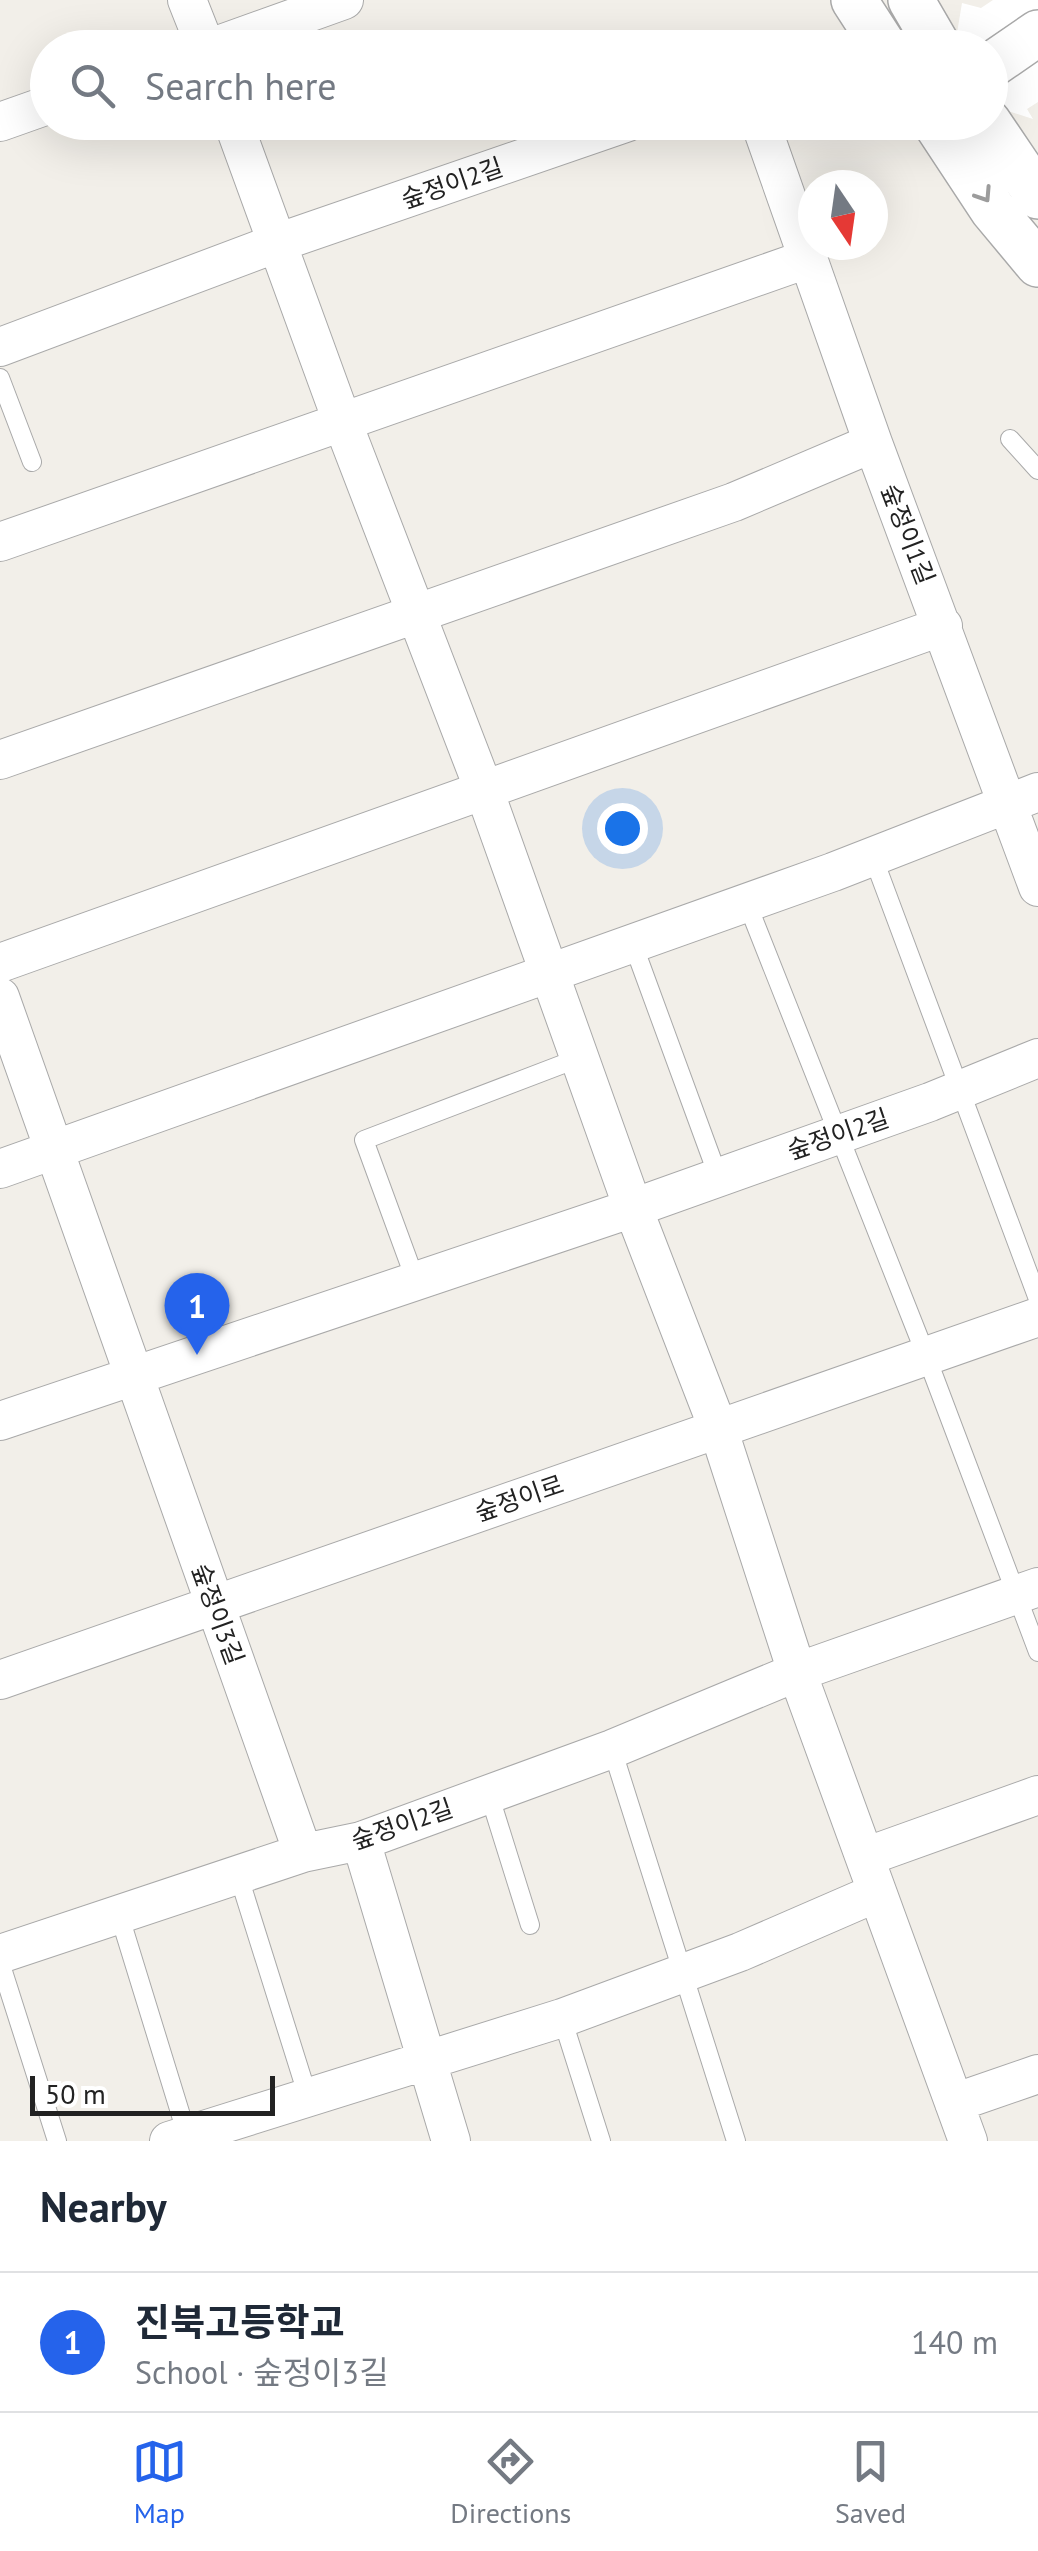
<!DOCTYPE html>
<meta charset="utf-8">
<style>
body{margin:0;font-family:"PT Sans","Noto Sans KR",sans-serif;background:#f2f2f3;color:#1f2937}
.compass{position:absolute;left:798px;top:170px;width:90px;height:90px;border-radius:50%;background:#fff;box-shadow:0 10px 40px #0002;rotate:167deg}
.scale{position:absolute;left:30px;bottom:25px;width:245px;box-sizing:border-box;padding-left:10px;border:5px solid #222;border-top:0;font-size:28px;line-height:35px;white-space:nowrap;color:#222;-webkit-text-stroke:8px #fff;paint-order:stroke}
.you{position:absolute;left:622px;top:828px;width:35px;height:35px;margin:-25px;border:8px solid #fff;border-radius:50%;background:#1a73e8;box-shadow:0 0 0 15px #1a73e833}
.badge{display:grid;place-items:center;width:65px;height:65px;border-radius:50%;background:#2563eb;color:#fff;font-size:32px;font-weight:700}
.pin{position:absolute;translate:-50% -82px;filter:drop-shadow(0 2px 5px #0008)}
.pin::after{content:'';position:absolute;top:52px;width:35px;height:30px;background:inherit;clip-path:polygon(0 0,100% 0,50% 100%)}
.list{margin:0;padding:0;list-style:none}
h2{display:flex;justify-content:space-between;align-items:center;height:130px;margin:0;padding:0 40px;font-size:42px}
h2 small{font-size:32px;font-weight:400;color:#747a83}
.list li{display:grid;grid-template-columns:65px 1fr auto;gap:30px;align-items:center;box-sizing:border-box;height:140px;padding:0 40px;border-top:2px solid #e0e1e3}
.list b{display:block;font-size:38px;white-space:nowrap}
.list p{margin:0;font-size:32px;white-space:nowrap;color:#747a83}
.list em{font-size:32px;font-style:normal;color:#747a83}
.icon{flex:none;width:55px;height:55px;fill:none;stroke:currentColor;stroke-width:2;stroke-linecap:round;stroke-linejoin:round}
.map{position:relative;flex:none;width:1038px;height:2141px;overflow:hidden}
.search{position:absolute;background:#fff;box-shadow:0 10px 40px #0002;left:30px;right:30px;top:30px;height:110px;display:flex;align-items:center;gap:25px;box-sizing:border-box;padding:0 35px;border-radius:55px;color:#747a83;font-size:38px}
.sheet{height:270px;background:#fff}
nav{display:flex;justify-content:space-around;align-items:center;box-sizing:border-box;height:140px;border-top:2px solid #e0e1e3;background:#fff;font-size:28px;color:#747a83}
nav a{display:grid;justify-items:center;gap:5px}
nav .on{color:#2563eb}
.map>svg:first-child{display:block}
.pier{fill:#fff}
.lines{fill:none;stroke-linecap:round;stroke-linejoin:round}
.service-casing{stroke:#a9a9a9;stroke-width:20}
.minor-casing{stroke:#a9a9a9;stroke-width:40}
.tertiary-casing{stroke:#a9a9a9;stroke-width:48}
.service{stroke:#fff;stroke-width:18}
.minor{stroke:#fff;stroke-width:38}
.tertiary{stroke:#fff;stroke-width:45}
.oneway{stroke:#9c9c9c}
.labels{text-anchor:middle;dominant-baseline:central;stroke-width:9;stroke-linejoin:round;paint-order:stroke}
.street-label{font-size:25px;fill:#222;stroke:#fff}
</style>
<div class="map">
<svg width="1038" height="2141" viewBox="0 0 1038 2141">
<rect width="100%" height="100%" fill="#f2efe9"/>
<!-- pier -->
<path class="pier" d="M993,0h45v102l-11,7 6,10 -25,-8 -17,-27 -1,-36 -23,-1 -10,-14 5,-30 19,5z"/>
<g class="lines">
<!-- service casing -->
<g class="service-casing">
<path id="service" d="M0,378l32,84
M1010,439l28,31
M873,857l165,442
M747,903l180,455 111,294
M633,944l85,232
M415,1279l-51,-139 215,-82
M612,1749l124,392
M489,1794l41,131
M238,1874l70,223
M119,1914l68,221
M0,1962l57,179
M562,2018l39,123"/>
</g>
<!-- minor casing -->
<g class="minor-casing">
<path id="minor" d="M187,0l19,48
M210,48l134,-48
M0,122l48,-17
M233,122l109,299 142,369 149,418 85,220 79,244 171,469
M760,122l113,321 165,444
M0,347l277,-104 351,-121
M0,542l807,-283
M0,760l734,-258 139,-59
M0,963l943,-337
M0,997l303,856
M0,1169l833,-297 205,-80
M0,1421l633,-213 297,-106 108,-44
M0,1680l1038,-363
M361,1841l90,300
M865,1857l173,-62
M0,1954l303,-101 58,-12 251,-92 185,-77 241,-85
M954,2103l84,-29
M169,2141l393,-123 178,-66 136,-59"/>
</g>
<!-- tertiary casing -->
<g class="tertiary-casing">
<path id="tertiary" d="M854,0l31,48
M911,0l28,48
M990,66l48,-33
M935,122l58,88 45,54
M988,122l50,74"/>
</g>
<!-- service -->
<use href="#service" class="service"/>
<!-- minor -->
<use href="#minor" class="minor"/>
<!-- tertiary -->
<use href="#tertiary" class="tertiary"/>
</g>
<!-- one-way arrows -->
<defs><path id="oneway-chevron" d="M-2-3.5L2.5 0L-2 3.5" fill="none" stroke-width="1.6" stroke-linecap="round" stroke-linejoin="round" transform="scale(2.5)"/></defs>
<use class="oneway" href="#oneway-chevron" transform="translate(984 195) rotate(57)"/>
<g class="labels">
<!-- street labels -->
<g class="street-label">
<text transform="translate(452 183) rotate(-19)">숲정이2길</text>
<text transform="translate(908 534) rotate(69)">숲정이1길</text>
<text transform="translate(838 1134) rotate(-19)">숲정이2길</text>
<text transform="translate(519 1498) rotate(-19)">숲정이로</text>
<text transform="translate(218 1614) rotate(70)">숲정이3길</text>
<text transform="translate(402 1824) rotate(-19)">숲정이2길</text>
</g>
</g>
</svg>
<svg class="compass" viewBox="-18 -18 36 36"><path d="M0-13l5 13h-10z" fill="#e53935"/><path d="M0 13l5-13h-10z" fill="#747a83"/></svg>
<div class="scale">50 m</div>
<div class="you"></div>
<div class="pin badge" style="left:197px;top:1355px">1</div>
<div class="search"><svg class="icon" aria-label="search" viewBox="0 0 24 24"><circle cx="10" cy="10" r="6"/><path d="M15 15l6 6"/></svg>Search here</div>
</div>
<section class="sheet">
<h2>Nearby<small></small></h2>
<ul class="list">
<li><span class="badge">1</span><div><b>진북고등학교</b><p>School · 숲정이3길</p></div><em>140 m</em></li>
</ul>
</section>
<nav>
<a class="on"><svg class="icon" aria-label="map" viewBox="0 0 24 24"><path d="M3 6l6-2 6 2 6-2v14l-6 2-6-2-6 2zM9 4v14M15 6v14"/></svg>Map</a>
<a><svg class="icon" aria-label="directions" viewBox="0 0 24 24"><path d="M12 3l9 9-9 9-9-9zM9 14v-3h6M13 9l2 2-2 2"/></svg>Directions</a>
<a><svg class="icon" aria-label="saved" viewBox="0 0 24 24"><path d="M7 4h10v16l-5-4-5 4z"/></svg>Saved</a>
</nav>
